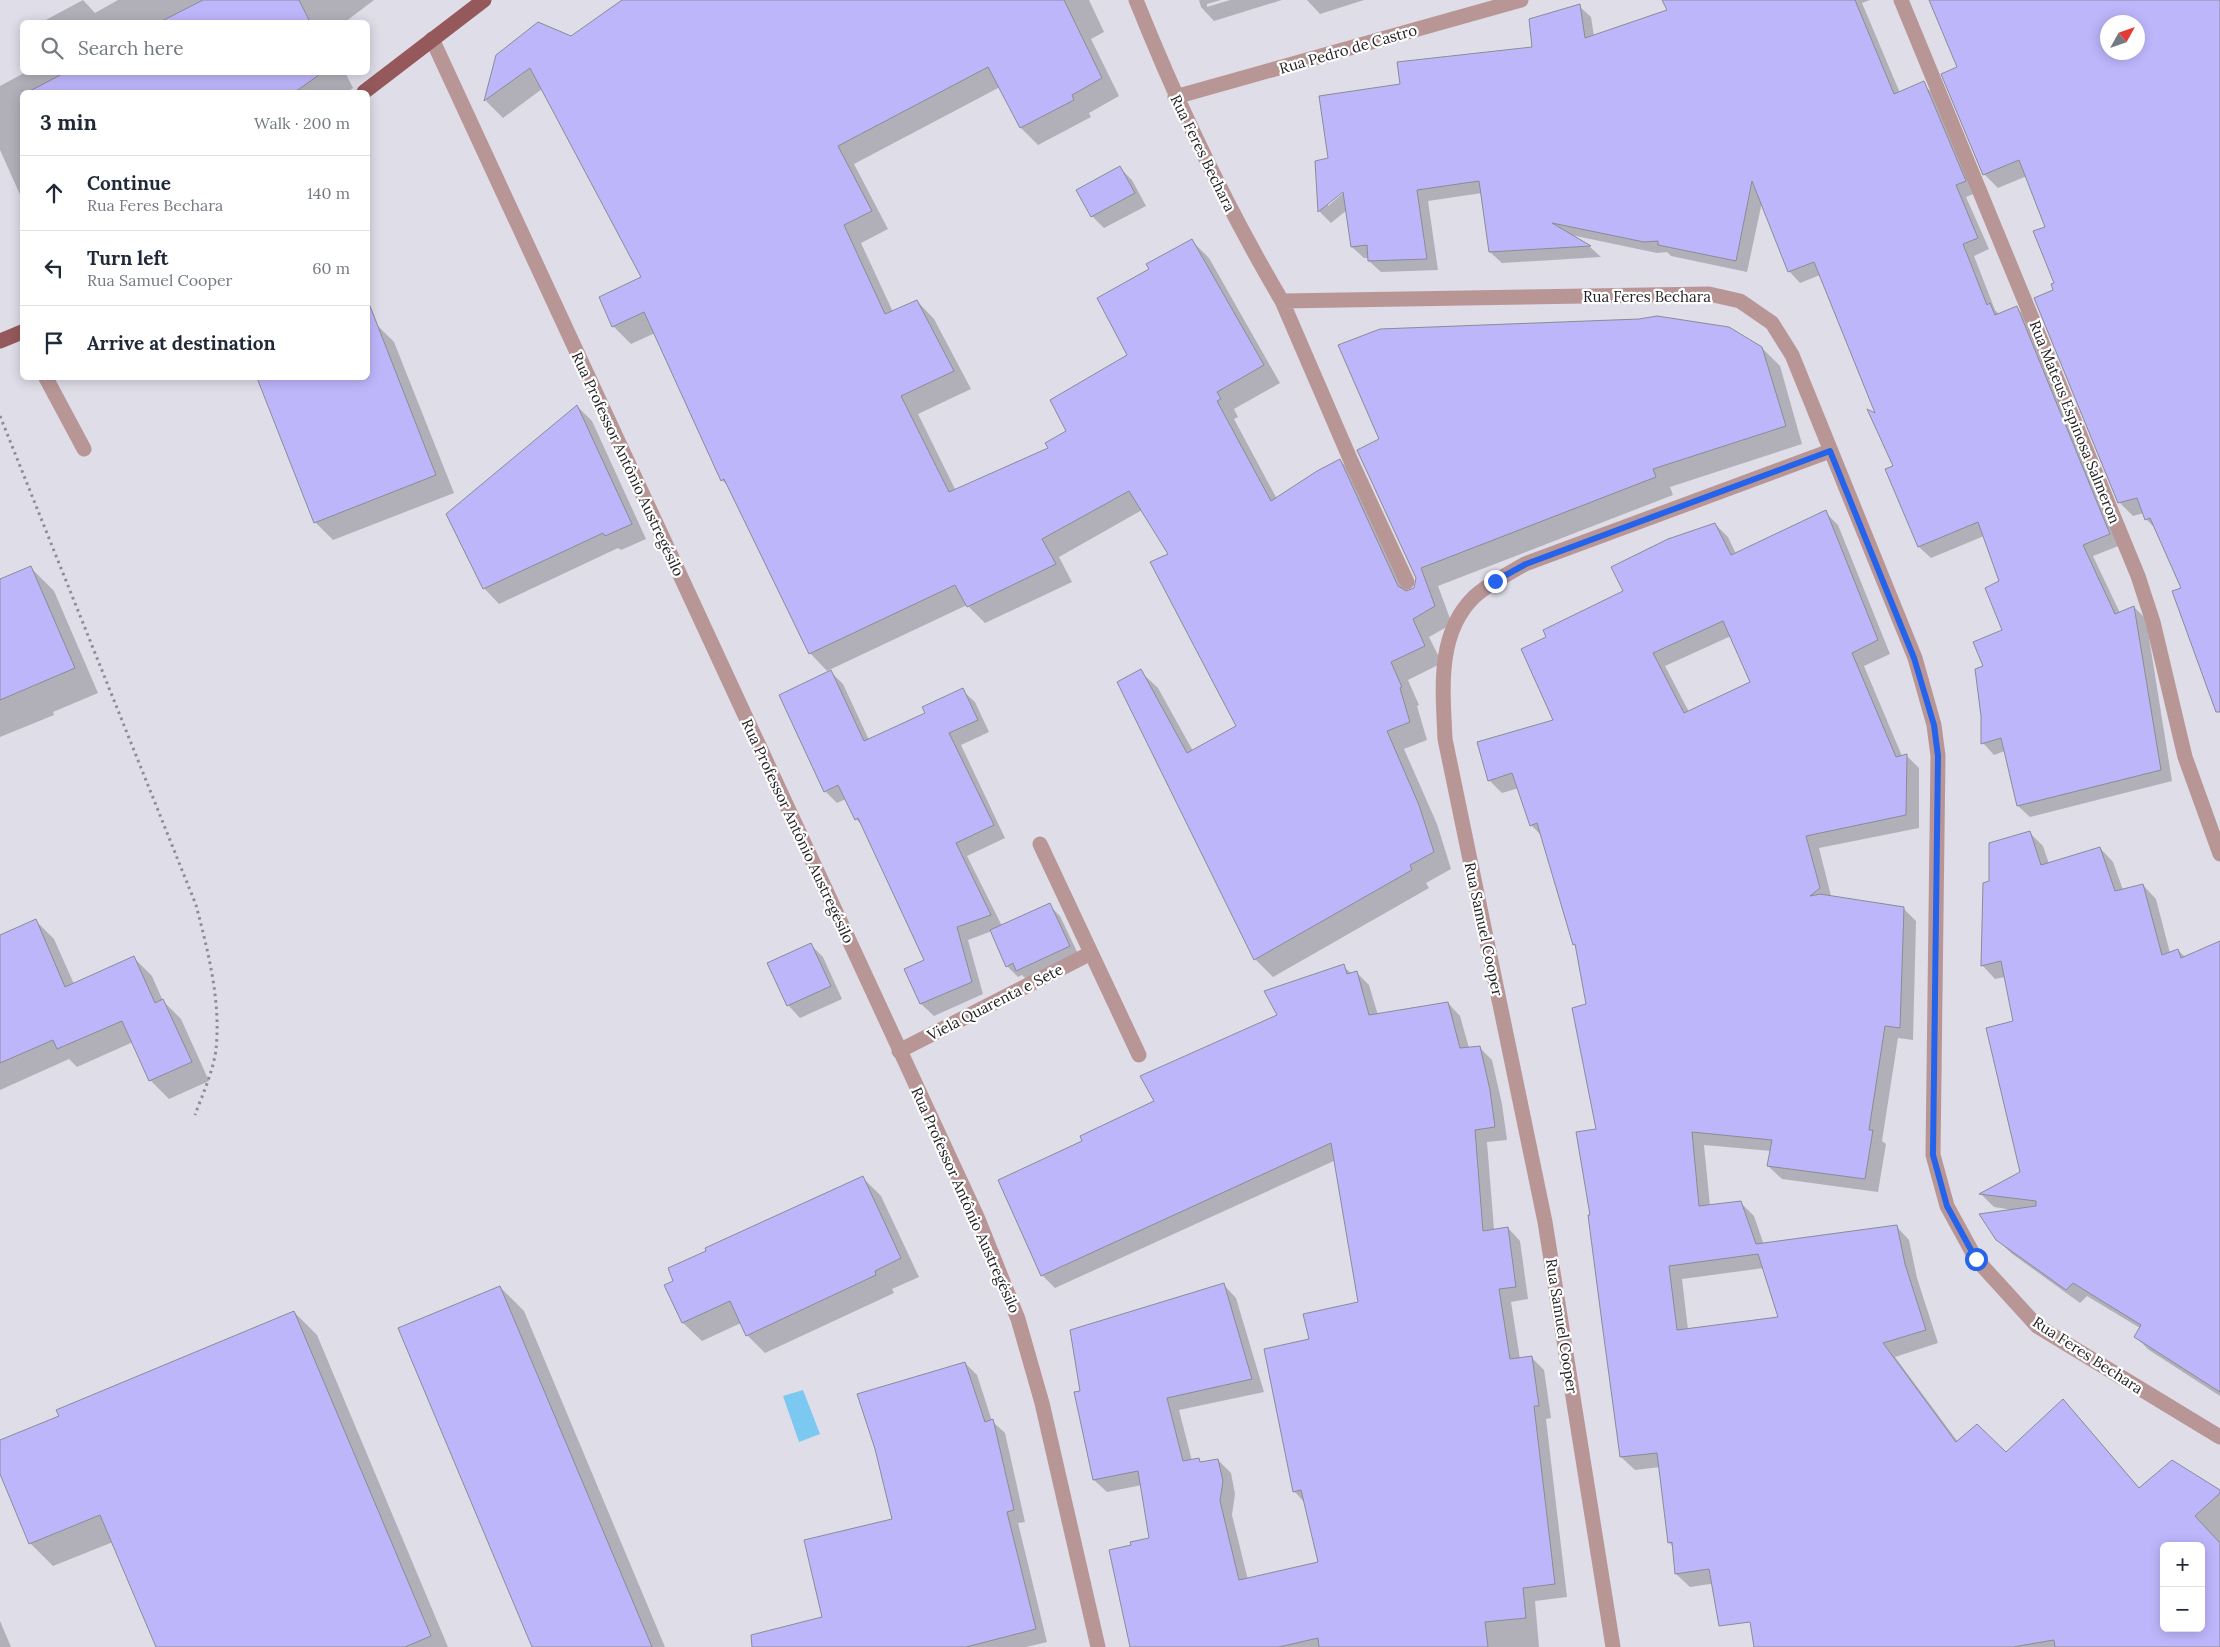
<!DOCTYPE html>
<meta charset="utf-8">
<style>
body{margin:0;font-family:Lora,serif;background:#f6f6f7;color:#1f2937}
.controls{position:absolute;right:15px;bottom:15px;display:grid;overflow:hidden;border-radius:8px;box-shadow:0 2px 12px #0003}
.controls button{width:45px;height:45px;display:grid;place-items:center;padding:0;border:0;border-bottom:1px solid #e0e1e3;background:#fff;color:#1f2937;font:25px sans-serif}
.compass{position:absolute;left:2100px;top:15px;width:45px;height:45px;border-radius:50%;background:#fff;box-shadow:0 2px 12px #0003;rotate:50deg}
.stop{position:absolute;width:15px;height:15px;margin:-11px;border:4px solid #2563eb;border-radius:50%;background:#fff}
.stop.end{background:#2563eb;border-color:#fff;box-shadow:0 1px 5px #0008}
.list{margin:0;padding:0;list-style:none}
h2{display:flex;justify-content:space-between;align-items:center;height:65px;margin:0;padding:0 20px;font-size:21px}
h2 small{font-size:16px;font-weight:400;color:#747a83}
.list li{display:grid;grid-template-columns:32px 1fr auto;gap:15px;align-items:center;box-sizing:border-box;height:75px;padding:0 20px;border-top:1px solid #e0e1e3}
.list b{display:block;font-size:19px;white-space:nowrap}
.list p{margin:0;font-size:16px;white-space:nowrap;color:#747a83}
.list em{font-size:16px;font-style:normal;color:#747a83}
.icon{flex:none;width:28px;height:28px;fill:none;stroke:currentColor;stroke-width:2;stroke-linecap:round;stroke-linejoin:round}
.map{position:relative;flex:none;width:2220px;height:1647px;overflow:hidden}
.search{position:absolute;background:#fff;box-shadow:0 2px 12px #0003;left:20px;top:20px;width:350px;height:55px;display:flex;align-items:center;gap:12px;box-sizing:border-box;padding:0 18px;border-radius:8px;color:#747a83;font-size:19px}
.panel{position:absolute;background:#fff;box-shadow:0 2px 12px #0003;left:20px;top:90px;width:350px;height:290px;border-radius:8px}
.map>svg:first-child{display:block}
.water{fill:#7bc9f1}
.shadow{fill:#0003;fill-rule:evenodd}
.building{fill:#beb6fb;stroke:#8b8b95;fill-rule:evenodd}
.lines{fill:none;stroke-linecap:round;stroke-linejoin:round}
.path{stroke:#8e8d95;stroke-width:3;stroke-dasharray:2.5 4;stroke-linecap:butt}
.minor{stroke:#b99696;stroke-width:15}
.major{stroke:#95585b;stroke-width:15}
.route{stroke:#2563eb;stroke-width:6}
.labels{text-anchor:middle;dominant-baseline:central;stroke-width:4.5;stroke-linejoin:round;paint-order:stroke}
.street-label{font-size:15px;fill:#232226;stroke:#fff}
</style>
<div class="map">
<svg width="2220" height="1647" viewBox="0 0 2220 1647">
<rect width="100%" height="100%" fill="#dedde8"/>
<!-- water -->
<path class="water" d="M803,1390l17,44 -21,8 -16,-46z"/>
<!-- shadow -->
<path class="shadow" d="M83,0l12,13 23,-13h256l-29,22h-303z
M623,0h466l15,32 -13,7 28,57 -30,17 2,4 -53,28 -17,-17 -21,-41 -146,77 34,65 -27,14 32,69 24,-11 17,18 37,70 -53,25 38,77 94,-43 18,-16 61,-76 21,-86 42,-29 17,17 71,125 -46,26 4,8 -4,2 43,80 63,-39 17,18 52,113 6,-2 2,-11 -59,-127 404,-103 18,18 22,78 -132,43 3,8 -235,91 14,38 -23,13 13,26 -34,17 11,25 -2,1 10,34 -23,9 33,75 14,45 -25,14 3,5 -156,89 -18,-18 -115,-288 18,17 35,63 45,-24 -68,-172 -28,-45 -83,47 13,25 -87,41 -18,-18 -140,66 -17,-18 -82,-167 -6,-6 -67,-147 -24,11 -18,-18 30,-48 -101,-189 -39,29 -17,-17 11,-45 74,-19z
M1199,0h22l-14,4v3l23,-7h52l-68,21 -13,-14z
M1307,0h57l-44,14z
M1663,0h207l-8,3 38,90 25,-7 12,11 39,96 -10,4 23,52 -15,7 21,54 4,4 17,-7 12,12 93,226 -28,11 27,57 14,-6 12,12 26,162 -142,36 -12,-11 -13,-55 -11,4 -11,-12 1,-76 20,-36 -3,-49 -17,-46 -53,22 -12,-11 -32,-77 7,-4 -17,-50 -57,-141 -20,8 -11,-12 -27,-69 -15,70 -76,-16 -4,-4 -10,1 -86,-18 19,12 11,10 -99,6 -12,-11 -8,-59 -54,8 10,69 -57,2 -12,-11v-3h-5l-12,-11 -5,-37 -16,13 -11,-11 -4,-50 13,-3 72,-73 133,-38 45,-42 12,11 3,19 74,-26zM1347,187l1,2 -20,17v-3z
M1937,0h283v710l-38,-122 -25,-58 -11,-11 -2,-6 -11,3 -14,-14 -64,-211 1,-7 -9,-56 -20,-52 -29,12 -14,-14 -20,-104zM2108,22h30v30h-30z
M26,72h319l8,16 -6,4h-325v107l-22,-49v-64z
M1120,168l12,12 14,26 -42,22 -12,-12z
M376,324l18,18 60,151 -121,47 -18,-18 -57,-144h110v-51z
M577,406l15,15 54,118 -25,11 -3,-2 -119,56 -15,-16z
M1825,512l13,13 52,129 -26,12 38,90 4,-1 13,13v60l-100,20 12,48 72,12 13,13 -3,119 -15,-2 -16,103 4,3 -8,48 -96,-13 -14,-13 3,-15 -67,-6 6,61 31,-3 13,13 10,29 132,-19 13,14 8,38 21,65 -43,14 63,85 48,12 70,-40 64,75 80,2v156h-465l-15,-85 -3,18 -47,7 -14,-13 -3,-27 -4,-5 -9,-75 -25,3 -14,-13 -30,-241 7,-86 -10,-125 -11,-58 -3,-3 -31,-107 -12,-12 -12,-37 -17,5 -13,-13 66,-59 -7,-83 77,-46 90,-68 13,13 8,17zM1731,636l20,47 -62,29 -24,-46zM1764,1268l15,50 -91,12 -6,-51zM2164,1546h37v82h-37z
M30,567l24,24 44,102 -45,19 1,3 -54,22v-157z
M831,672l12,12 26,56 57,-26 36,-24 13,12 14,30 -28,13 44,93 -38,18 35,70 47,-21 11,11 20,42 -52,23 -6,-6 -4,2 -11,-11 -15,-35 -24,9 15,54 -49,22 -13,-12 -15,-34 20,-9 -64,-136 -6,-6 -10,-20 -9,4 -12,-12z
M2030,833l13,13 6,18 51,-16 13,14 10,28 20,-5 13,14 14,54 8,-3 7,7 35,-15v454l-71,-46 -14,-14 5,-8 -53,-32 -7,7 -69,-50 -14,-14 16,-29 -19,-3 -13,-13 40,-21 -7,-151 -9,-45 -10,2 -13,-14 8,-83z
M36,921l18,18 20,45 60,-26 18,18 11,25 18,18 28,62 -40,18 -19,-19 -17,-38 -56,25 -8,-8 -69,31v-154z
M811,945l12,12 19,42 -42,19 -12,-13z
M1343,966l9,8 4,-2 13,13 9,30 70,-12 12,13 9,32 10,-1 13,13 10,44 5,36 -20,2 7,88 14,-2 12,13 8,58 -17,3 9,57 11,-2 13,13 7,48 -5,1 21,178 -32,4 4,46h-407l1,-101 17,-8 -8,-53 -35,7 -13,-12 -13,-88 143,-107 12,13 28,94 -85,18 13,51 6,-1 4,3 16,-3 13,13 4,21 -3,21 16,65 71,-17 -14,-60 -11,-12 16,-151 50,-37 -24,-143 -281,128 -13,-13 42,-134 72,-40 123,-86z
M863,1178l18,18 38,81 -27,12 2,4 -129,60 -18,-18 -6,-12 -39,18 -19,-18 -17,-37z
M500,1287l24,24 141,336h-132z
M294,1312l23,23 131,312h-290l-45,-105 -60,24 -23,-23 -30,-72v-30l61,-24z
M965,1363l12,12 15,46 13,12 20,89 -7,1 29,119 -21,5h-225l92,-127z
M0,1621l11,26h-11z"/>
<!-- building -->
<path class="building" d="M203,0h96l11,22h-150z
M622,0h442l38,78 -30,17 2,5 -54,28 -32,-61 -150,79 34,65 -28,14 41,89 32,-14 37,71 -53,25 48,96 99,-44 -3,-5 21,-12 -16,-31 77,-45 -30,-57 52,-29 -3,-5 46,-25 72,126 -47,27 4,7 -4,2 54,100 46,-30 23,-12 58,127 8,5 8,-3 2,-10 -59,-128 22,-11 -41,-94 42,-16 259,-10 18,-3 72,11 33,20 24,79 -133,43 3,8 -235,91 14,38 -22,13 12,27 -34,16 11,25 -2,1 10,34 -23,9 32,74 15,47 -24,13 2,5 -158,90 -137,-278 24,-13 46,84 49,-27 -86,-164 18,-8 -39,-63 -87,48 14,25 -89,43 -12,-22 -146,69 -85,-175 -3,2 -77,-169 -32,15 -13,-30 42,-20 -111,-209 -46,33 12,-46 42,-33 33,14z
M1662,0h193l39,94 30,-13 42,100 -10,4 22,53 -15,6 24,61 3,-2 5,12 22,-9 93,228 -27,11 32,69 19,-8 27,164 -144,36 -16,-68 -20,6v-28l-6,-47 8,-3 -10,-24 29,-12 -17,-42 14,-7 -21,-59 -60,25 -33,-78 8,-3 -26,-57 8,4 -61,-151 -26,10 -36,-91 -16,80 -78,-16v-4l-14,1 -92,-19 39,23 -102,6 -10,-71 -62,9 10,69 -59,2 -1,-16 -16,2 -8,-55 -25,20 -3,-51 13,-3 -9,-62 81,-12 -3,-22 135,-15 -3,-28 51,-15 5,34 82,-28z
M1929,0h291v712h-4l-44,-121 9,-3 -31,-70 -5,2 -8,-22 -19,5 -84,-205 19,-8 -2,-6 3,-1 -21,-52 12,-4 -26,-67 -36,15 -42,-101 16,-7zM2108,22h30v30h-30z
M66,72h257l-28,20h-267z
M1120,166l15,27 -44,24 -15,-27z
M368,306h2l66,169 -122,48 -57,-145h111z
M577,405l55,119 -27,12 -2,-3 -120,56 -37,-75z
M1826,510l52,130 -26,13 44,104 11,-3 -1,61 -100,21 14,52 -10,8 10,-2 84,13 -4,121 -15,-2 -16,104h4l-8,49 -98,-13 5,-26 -80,-8 7,74 42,-5 15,43 141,-19 8,39 21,66 -43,13 73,99 21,-18 29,28 57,-53 76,89 33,-28 48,30v3l-25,23 25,27v104h-165l-1,-7 -41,7h-259l-4,-25 -31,4 -10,-57 -34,5 -3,-32 -4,1 -11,-90 -37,4 -18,-134 -14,-108h2l-14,-83 20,-3 -24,-121 14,-4 -11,-60 -2,1 -36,-122 -7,3 -18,-53 -24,8 -11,-39 76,-22 -32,-71 25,-12 -3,-7 80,-39 -12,-24 57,-28 47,-16 16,32zM1723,621l27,61 -66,31 -31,-60zM1758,1254l20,63 -101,13 -8,-64zM2164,1546h37v82h-37z
M31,566l44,102 -75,32v-121z
M831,670l33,71 61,-28 -3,-6 41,-19 15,32 -29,13 45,92 -38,18 35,72 -34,12 15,55 -52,22 -16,-35 20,-9 -66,-142 -3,2 -17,-35 -14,7 -45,-97z
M2030,831l11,34 59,-18 15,44 28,-7 19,71 16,-6 3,9 39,-17v451l-86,-55 7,-12 -68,-42 -7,7 -70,-50 -17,-26 57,-8v-5l-57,-7 41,-22 -34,-144 27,-7 -12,-60 -20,5 2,-83 6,-2v-38z
M1050,903l20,43 -54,25 -3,-8 -7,4 -16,-37z
M36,919l29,68 69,-31 21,47 8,-4 29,63 -43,19 -27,-60 -65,28 -4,-9 -53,23v-128z
M811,943l20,43 -44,20 -20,-43z
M1344,964l3,10 10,-3 12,44 79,-13 12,46 20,-2 10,44 5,37 -20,3 8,101 25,-4 8,60 -17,2 11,70 22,-3 7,50h-5l21,178 -32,4 3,30 -41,4 3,25h-169l-1,-9 -39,9h-149l-21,-97 22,-5 -1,-3 19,-4 -11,-67 -45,9 -19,-88 6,-1 -10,-61 154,-47 28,96 -85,19 16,63 16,-3 1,4 18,-3 5,22 -3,20 19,79 79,-18 -17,-72 -8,2 -29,-143 45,-10 -6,-25 55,-12 -27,-159 -290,133 -43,-96 84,-39 -2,-5 74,-35 -14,-25 137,-61 -13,-24z
M863,1176l38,82 -26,13 1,4 -130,61 -16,-35 -48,22 -18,-38 9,-4 -5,-13 38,-17 -1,-3z
M500,1286l152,361h-120l-134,-319z
M294,1311l137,325 -26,11h-249l-56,-132 -71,29 -29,-70v-34l59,-24 -3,-6z
M965,1362l20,60 8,-3 21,91 -7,2 29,117 -70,18h-214l-1,-12 71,-18 -18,-77 88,-21 -17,-70 -18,-55z"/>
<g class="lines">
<!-- path -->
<path class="path" d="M0,416l196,489c12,46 25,96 20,144 -2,20 -14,47 -21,66"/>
<!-- minor -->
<path class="minor" d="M1136,0c42,105 88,203 146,301l427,-7 31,7 32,22 20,32 123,303 19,67 4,31 -5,399 14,51 29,53 61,67 183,111
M1901,0l237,576 15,46 32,135 35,97
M432,39l546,1180 40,100 24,84 56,244
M1175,97l346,-97
M1282,301l69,160 56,121
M46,378l38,71
M1040,844l99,211
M899,1051l192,-98
M1613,1647l-68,-425 -100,-483c-2,-48 -9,-105 29,-142 15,-14 34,-23 51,-33l305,-113"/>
<!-- major -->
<path class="major" d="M364,92l120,-92
M0,341l22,-9"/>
</g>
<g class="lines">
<!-- route -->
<path class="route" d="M1495,581l31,-17 304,-113 84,207 20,67 4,31 -5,399 14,51 29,53"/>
</g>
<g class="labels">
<!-- street labels -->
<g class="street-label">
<text transform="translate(1348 49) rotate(-16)">Rua Pedro de Castro</text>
<text transform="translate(1203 153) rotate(64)">Rua Feres Bechara</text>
<text x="1647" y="296">Rua Feres Bechara</text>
<text transform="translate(2075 422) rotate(68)">Rua Mateus Espinosa Salmeron</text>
<text transform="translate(628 464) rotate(65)">Rua Professor Antônio Austregésilo</text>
<text transform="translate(798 831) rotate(65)">Rua Professor Antônio Austregésilo</text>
<text transform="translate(1484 929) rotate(78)">Rua Samuel Cooper</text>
<text transform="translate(995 1002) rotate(-27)">Viela Quarenta e Sete</text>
<text transform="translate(966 1200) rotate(66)">Rua Professor Antônio Austregésilo</text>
<text transform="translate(1562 1326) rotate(81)">Rua Samuel Cooper</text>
<text transform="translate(2088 1355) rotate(33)">Rua Feres Bechara</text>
</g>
</g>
</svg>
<div class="controls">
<button>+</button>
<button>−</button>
</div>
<svg class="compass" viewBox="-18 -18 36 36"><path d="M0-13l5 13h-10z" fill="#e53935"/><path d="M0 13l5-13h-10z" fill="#747a83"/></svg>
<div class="stop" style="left:1976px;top:1259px"></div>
<div class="stop end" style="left:1495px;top:581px"></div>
<div class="search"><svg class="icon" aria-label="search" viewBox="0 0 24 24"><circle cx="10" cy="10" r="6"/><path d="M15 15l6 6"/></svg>Search here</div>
<section class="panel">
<h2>3 min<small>Walk · 200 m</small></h2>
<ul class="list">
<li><svg class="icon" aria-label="ahead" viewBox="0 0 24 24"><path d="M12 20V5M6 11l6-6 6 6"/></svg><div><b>Continue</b><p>Rua Feres Bechara</p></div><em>140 m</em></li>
<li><svg class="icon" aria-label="left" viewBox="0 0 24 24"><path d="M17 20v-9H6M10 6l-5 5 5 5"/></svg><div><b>Turn left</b><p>Rua Samuel Cooper</p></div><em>60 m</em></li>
<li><svg class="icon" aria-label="arrive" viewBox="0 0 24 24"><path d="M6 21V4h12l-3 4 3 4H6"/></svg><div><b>Arrive at destination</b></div></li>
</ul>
</section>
</div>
